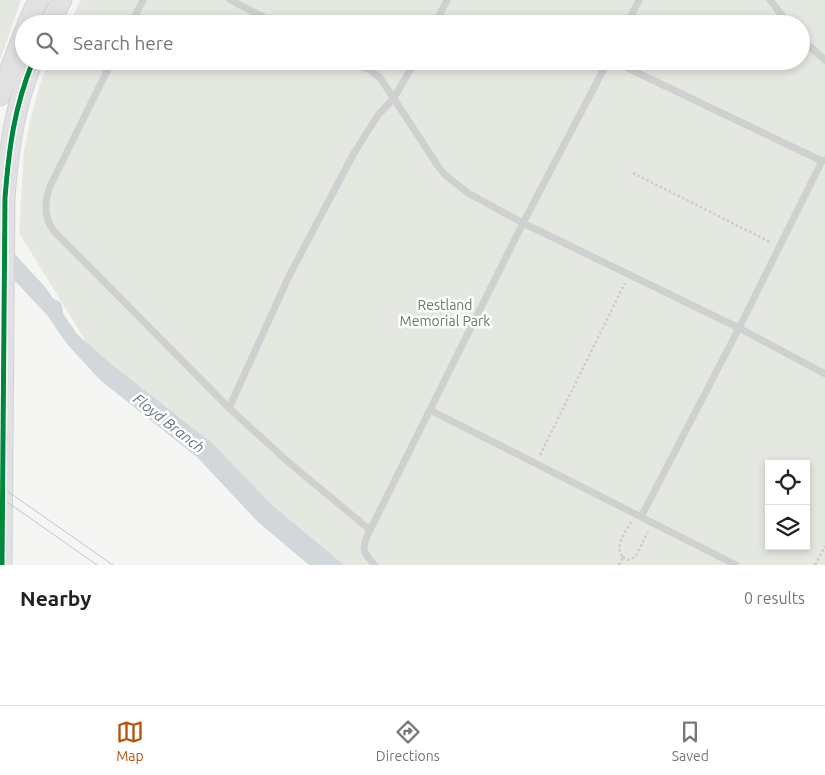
<!DOCTYPE html>
<style>
body{margin:0;font-family:Ubuntu,sans-serif;background:#f2f2f2;color:#222}
.controls{position:absolute;right:15px;bottom:15px;display:grid;overflow:hidden;border-radius:0px;box-shadow:0 2px 8px #0003}
.controls button{width:45px;height:45px;display:grid;place-items:center;padding:0;border:0;border-bottom:1px solid #e0e0e0;background:#fff;color:#222;font:25px sans-serif}
.list{margin:0;padding:0;list-style:none}
h2{display:flex;justify-content:space-between;align-items:center;height:65px;margin:0;padding:0 20px;font-size:21px}
h2 small{font-size:16px;font-weight:400;color:#767676}
.icon{flex:none;width:28px;height:28px;fill:none;stroke:currentColor;stroke-width:2;stroke-linecap:round;stroke-linejoin:round}
.map{position:relative;flex:none;width:825px;height:565px;overflow:hidden}
.search{position:absolute;background:#fff;box-shadow:0 2px 8px #0003;left:15px;right:15px;top:15px;height:55px;display:flex;align-items:center;gap:12px;box-sizing:border-box;padding:0 18px;border-radius:28px;color:#767676;font-size:19px}
.sheet{height:140px;background:#fff}
nav{display:flex;justify-content:space-around;align-items:center;box-sizing:border-box;height:70px;border-top:1px solid #e0e0e0;background:#fff;font-size:14px;color:#767676}
nav a{display:grid;justify-items:center;gap:2px}
nav .on{color:#b45309}
.map>svg:first-child{display:block}
.green{fill:#e4e8e1;fill-rule:evenodd}
.water{fill:#d1d7da}
.lines{fill:none;stroke-linecap:round;stroke-linejoin:round}
.stream{stroke:#d1d7da;stroke-width:4.5}
.secondary-casing{stroke:#d1d3d3;stroke-width:21}
.path{stroke:#cccccd;stroke-width:2.5;stroke-dasharray:2.5 2.5;stroke-linecap:butt}
.lane{stroke:#cfd0d0;stroke-width:7}
.secondary{stroke:#e1e1e2;stroke-width:19}
.tram{stroke:#c5c5c6;stroke-width:1}
.cycleway-casing{stroke:#fff;stroke-width:8}
.cycleway{stroke:#00873e;stroke-width:5}
.labels{text-anchor:middle;dominant-baseline:central;stroke-width:5;stroke-linejoin:round;paint-order:stroke}
.park-label{font-size:14px;fill:#657c63;stroke:#fff}
.water-label{font-size:15px;font-style:italic;fill:#5f7482;stroke:#fff}
</style>
<div class="map">
<svg width="825" height="565" viewBox="0 0 825 565">
<rect width="100%" height="100%" fill="#f5f5f3"/>
<!-- green -->
<path class="green" d="M0,0h21l-21,60z
M81,0h744v565h-487l-243,-209 -76,-123 5,-82 7,-34 9,-33 9,-23h752v-37h-732zM769,464h37v82h-37z"/>
<!-- water -->
<path class="water" d="M0,238l46,50 31,46 34,30 102,80 60,62 71,59h-35l-51,-43 -60,-64 -98,-78 -33,-36 -20,-29 -47,-50z"/>
<g class="lines">
<!-- stream -->
<path class="stream" d="M51,300l8,4 2,8"/>
<!-- secondary casing -->
<g class="secondary-casing">
<path id="secondary" d="M27,24l11,-24
M49,24l13,-24
M0,96l24,-64
M2,565l3,-367c4,-50 9,-90 28,-137"/>
</g>
<!-- path -->
<path class="path" d="M633,173l137,69
M540,455l85,-172
M623,557l5,3 7,-3 13,-25
M619,565l4,-8c-9,-10 2,-25 8,-35
M815,565l10,-19"/>
<!-- lane -->
<path class="lane" d="M230,0l47,24
M770,0l19,24
M131,24l12,-24
M435,24l12,-24
M627,24l12,-24
M801,39l24,21
M112,61l-62,125c-5,16 -7,29 3,44l176,178 58,53 83,69c-8,16 -9,22 5,35
M352,61l18,9 11,9 57,87 6,8 24,19 55,30 216,105 86,46
M613,61l209,100 3,-1
M229,408l61,-134 64,-121 24,-38 16,-17 21,-37
M430,410l306,155
M641,517l98,-189 83,-167
M370,530l153,-307 85,-162"/>
<!-- secondary -->
<use href="#secondary" class="secondary"/>
<!-- tram -->
<path class="tram" d="M0,486l113,79
M0,497l97,68"/>
<!-- cycleway casing -->
<g class="cycleway-casing">
<path id="cycleway" d="M2,565l3,-367c4,-50 9,-90 28,-137"/>
</g>
<!-- cycleway -->
<use href="#cycleway" class="cycleway"/>
</g>
<g class="labels">
<!-- park labels -->
<g class="park-label">
<text x="445" y="305">Restland<tspan x="445" dy="16">Memorial Park</tspan></text>
</g>
<!-- water labels -->
<g class="water-label">
<text transform="translate(169 423) rotate(38)">Floyd Branch</text>
</g>
</g>
</svg>
<div class="controls">
<button><svg class="icon" aria-label="locate" viewBox="0 0 24 24"><circle cx="12" cy="12" r="6"/><path d="M12 2v4M12 18v4M2 12h4M18 12h4"/></svg></button>
<button><svg class="icon" aria-label="layers" viewBox="0 0 24 24"><path d="M12 4l9 5-9 5-9-5zM3 14l9 5 9-5"/></svg></button>
</div>
<div class="search"><svg class="icon" aria-label="search" viewBox="0 0 24 24"><circle cx="10" cy="10" r="6"/><path d="M15 15l6 6"/></svg>Search here</div>
</div>
<section class="sheet">
<h2>Nearby<small>0 results</small></h2>
<ul class="list">
</ul>
</section>
<nav>
<a class="on"><svg class="icon" aria-label="map" viewBox="0 0 24 24"><path d="M3 6l6-2 6 2 6-2v14l-6 2-6-2-6 2zM9 4v14M15 6v14"/></svg>Map</a>
<a><svg class="icon" aria-label="directions" viewBox="0 0 24 24"><path d="M12 3l9 9-9 9-9-9zM9 14v-3h6M13 9l2 2-2 2"/></svg>Directions</a>
<a><svg class="icon" aria-label="saved" viewBox="0 0 24 24"><path d="M7 4h10v16l-5-4-5 4z"/></svg>Saved</a>
</nav>
